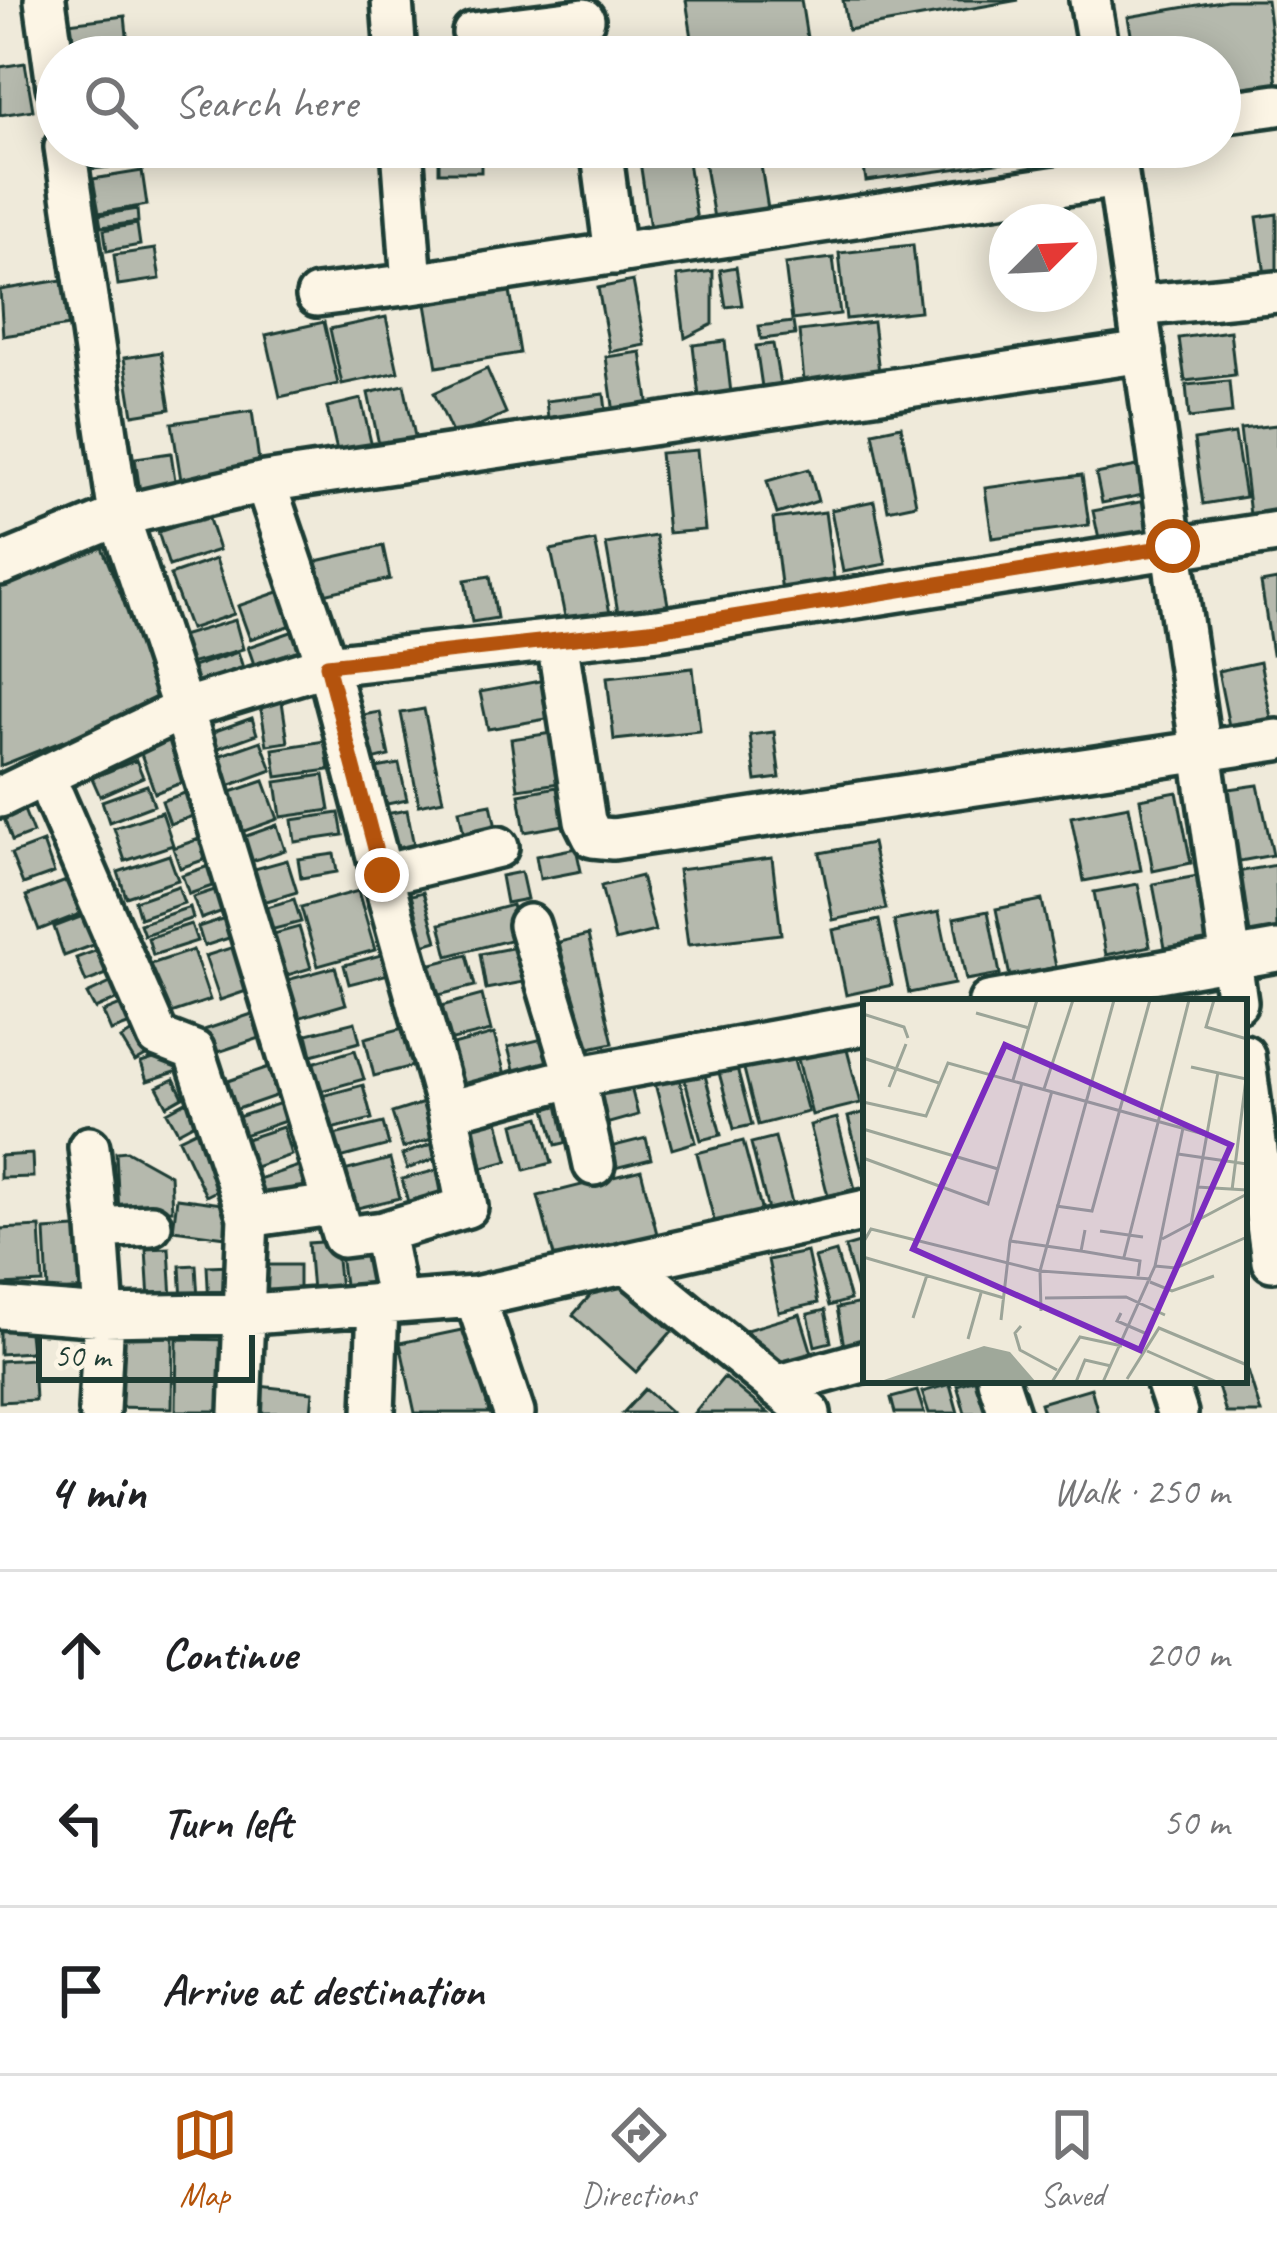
<!DOCTYPE html>
<meta charset="utf-8">
<style>
body{margin:0;font-family:Caveat,sans-serif;background:#f2f2f2;color:#202124}
.compass{position:absolute;left:989px;top:204px;width:108px;height:108px;border-radius:50%;background:#fff;box-shadow:0 6px 30px #0003;rotate:66deg}
.scale{position:absolute;left:36px;bottom:30px;width:219px;box-sizing:border-box;padding-left:12px;border:6px solid #1f3d34;border-top:0;font-size:33px;line-height:42px;white-space:nowrap;color:#1f3d34;-webkit-text-stroke:9px #fcf5e5;paint-order:stroke}
.stop{position:absolute;width:36px;height:36px;margin:-27px;border:9px solid #b45309;border-radius:50%;background:#fff}
.stop.end{background:#b45309;border-color:#fff;box-shadow:0 3px 12px #0008}
.list{margin:0;padding:0;list-style:none}
h2{display:flex;justify-content:space-between;align-items:center;height:156px;margin:0;padding:0 48px;font-size:51px}
h2 small{font-size:39px;font-weight:400;color:#757577}
.list li{display:grid;grid-template-columns:78px 1fr auto;gap:36px;align-items:center;box-sizing:border-box;height:168px;padding:0 48px;border-top:3px solid #e0e0e0}
.list b{display:block;font-size:45px;white-space:nowrap}
.list em{font-size:39px;font-style:normal;color:#757577}
.icon{flex:none;width:66px;height:66px;fill:none;stroke:currentColor;stroke-width:2;stroke-linecap:round;stroke-linejoin:round}
.map{position:relative;flex:none;width:1277px;height:1413px;overflow:hidden}
.search{position:absolute;background:#fff;box-shadow:0 6px 30px #0003;left:36px;right:36px;top:36px;height:132px;display:flex;align-items:center;gap:30px;box-sizing:border-box;padding:0 42px;border-radius:66px;color:#757577;font-size:45px}
.sheet{height:660px;background:#fff}
nav{display:flex;justify-content:space-around;align-items:center;box-sizing:border-box;height:168px;border-top:3px solid #e0e0e0;background:#fff;font-size:33px;color:#757577}
nav a{display:grid;justify-items:center;gap:6px}
nav .on{color:#b45309}
.map>svg:first-child{display:block}
.building{fill:#b5b9ad;stroke:#1f3d34;stroke-width:3}
.lines{fill:none;stroke-linecap:round;stroke-linejoin:round}
.minor-casing{stroke:#1f3d34;stroke-width:48}
.minor{stroke:#fcf5e5;stroke-width:39}
.route{stroke:#b45309;stroke-width:15}
.inset-road{fill:none;stroke:#9ca598;stroke-width:3}
.view{fill:#7b2cbf;fill-opacity:0.15;stroke:#7b2cbf;stroke-width:6}
.inset-edge{fill:none;stroke:#1f3d34;stroke-width:6}
</style>
<div class="map">
<svg width="1277" height="1413" viewBox="0 0 1277 1413">
<rect width="100%" height="100%" fill="#efeada"/>
<filter id="ink" filterUnits="userSpaceOnUse"><feTurbulence type="fractalNoise" baseFrequency=".00833" numOctaves="2"/><feDisplacementMap in="SourceGraphic" scale="24" xChannelSelector="R" yChannelSelector="G"/><feConvolveMatrix kernelMatrix="1 2 1 2 8 2 1 2 1" color-interpolation-filters="sRGB"/></filter>
<g filter="url(#ink)">
<!-- building -->
<path class="building" d="M686,0h115l9,57h-115z
M843,0h176l-171,30z
M1227,0h40l10,84 -57,10v-37h-85l-7,-40z
M125,16l4,38 -57,3 -4,-34z
M1045,43l2,14h-102z
M25,63l8,47 -33,5v-48z
M90,147h48l2,16 -47,6z
M439,147h42v25h-42z
M758,147l10,62 -54,9 -11,-63z
M861,147h199l1,7 -195,27z
M686,148l13,87 -47,7 -13,-87z
M142,171l5,34 -48,8 -6,-34z
M137,209l1,13 -37,5 -2,-12z
M1277,214v60l-12,1 -8,-58z
M137,224l3,21 -33,6 -3,-21z
M913,245l7,66 -74,8 -7,-66z
M155,249l5,30 -42,6 -4,-30z
M833,258l7,56 -48,6 -7,-56z
M736,267l6,38 -16,2 -6,-37z
M713,271v53l-28,14 -8,-62z
M68,279l8,46 -73,11 -3,-46z
M633,281l12,64 -35,7 -12,-64z
M510,291l10,62 -83,14 -11,-63z
M386,317l12,55 -56,12 -12,-55z
M324,322l14,62 -58,13 -14,-62z
M793,322l2,13 -34,4 -2,-13z
M873,322l6,50 -75,9 -5,-50z
M1230,331l5,44 -50,6 -6,-43z
M725,341l7,61 -32,3 -7,-60z
M773,344l7,41 -18,2 -6,-41z
M161,352l9,57 -37,6 -9,-57z
M641,352l8,56 -35,5 -8,-56z
M487,369l19,44 -52,24 -20,-44z
M1229,381l3,32 -43,5 -3,-33z
M404,385l12,56 -36,8 -12,-56z
M604,394l2,16 -58,8 -2,-17z
M361,399l11,48 -34,8 -11,-48z
M252,411l8,57 -79,12 -9,-57z
M1277,425v87l-27,3 -10,-86z
M901,426l15,78 -28,6 -15,-78z
M1235,434l10,63 -42,7 -9,-64z
M697,450l8,80 -37,3 -8,-80z
M171,453l5,34 -36,5 -5,-34z
M1142,465l6,29 -46,9 -6,-29z
M809,469l9,32 -41,13 -10,-33z
M1082,475l7,50 -97,13 -7,-50z
M874,501l12,63 -43,8 -12,-62z
M1145,501l7,38 -51,10 -8,-38z
M825,512l10,73 -53,7 -9,-73z
M208,516l11,34 -50,16 -11,-34z
M656,536l14,80 -50,8 -14,-80z
M595,541l16,77 -44,8 -16,-76z
M101,545l63,156 -164,65v-180z
M383,546l7,33 -66,15 -7,-33z
M216,559l18,55 -44,15 -20,-54z
M490,576l7,42 -25,4 -7,-42z
M1277,580v73l-5,1 -11,-71z
M287,589l11,34 -48,16 -12,-33z
M235,620l8,29 -53,15 -9,-28z
M294,631l11,29 -47,16 -10,-29z
M238,652l9,29 -46,14 -9,-28z
M1260,662l12,61 -42,8 -12,-60z
M693,668l7,63 -86,9 -7,-63z
M545,680l7,38 -64,11 -8,-37z
M280,688l8,54 -21,3 -9,-53z
M424,709l19,91 -24,5 -18,-92z
M380,712l9,44 -29,7 -9,-46z
M252,718l5,16 -44,16 -6,-16z
M559,732l7,50 -48,7 -7,-50z
M774,732l6,46 -24,3 -6,-46z
M180,737l14,41 -39,15 -15,-42z
M261,741l11,29 -52,19 -10,-30z
M325,741l4,29 -52,7 -4,-28z
M136,760l7,17 -43,19 -8,-18z
M399,764l8,36 -35,7 -7,-37z
M324,775l6,35 -49,7 -5,-35z
M264,781l14,38 -45,16 -14,-39z
M147,785l7,20 -45,17 -7,-21z
M1258,785l15,70 -44,8 -14,-72z
M557,787l7,38 -39,7 -6,-38z
M199,788l8,23 -37,13 -8,-23z
M1177,792l14,71 -38,8 -13,-72z
M491,804l5,24 -32,7 -5,-25z
M1129,806l12,64 -57,11 -13,-64z
M24,810l9,23 -21,8 -8,-23z
M407,810l9,46 -31,7 -10,-47z
M162,812l11,33 -48,16 -11,-33z
M339,813l4,22 -48,7 -3,-22z
M277,825l8,25 -42,14 -8,-24z
M202,838l7,20 -29,10 -7,-20z
M43,842l11,31 -31,11 -12,-30z
M872,843l14,66 -53,11 -13,-67z
M576,848l5,23 -41,8 -4,-23z
M334,854l3,18 -36,6 -3,-19z
M169,855l9,25 -52,17 -8,-25z
M772,858l9,76 -93,11 -10,-75z
M287,860l10,32 -37,11 -9,-33z
M215,864l6,19 -32,11 -7,-19z
M1276,865l1,68 -38,7 -13,-66z
M521,872l6,27 -21,4 -5,-27z
M1203,875l13,68 -50,10 -13,-69z
M641,876l14,55 -40,10 -14,-55z
M77,877l13,33 -51,20 -13,-34z
M1138,884l12,62 -44,9 -12,-63z
M178,886l6,17 -44,15 -5,-17z
M224,887l7,21 -30,11 -8,-22z
M358,891l17,59 -57,16 -17,-59z
M423,892l14,49 -31,9 -14,-50z
M294,899l7,23 -38,10 -6,-22z
M1042,900l14,67 -46,10 -14,-68z
M512,905l9,32 -73,19 -8,-32z
M190,907l3,11 -49,17 -4,-11z
M96,911l11,29 -43,16 -10,-29z
M988,911l12,63 -34,6 -12,-62z
M939,912l15,72 -45,9 -15,-72z
M228,917l7,19 -31,10 -6,-19z
M879,920l13,65 -46,10 -13,-65z
M191,924l6,17 -44,14 -5,-17z
M299,927l12,41 -40,12 -12,-42z
M588,935l25,108 -29,6 -25,-107z
M243,944l15,43 -38,13 -15,-44z
M111,945l9,24 -34,13 -10,-24z
M527,945l7,35 -48,9 -6,-35z
M193,950l17,50 -45,15 -17,-50z
M388,953l5,20 -44,11 -5,-19z
M467,955l8,31 -44,11 -7,-31z
M335,967l11,37 -48,14 -11,-38z
M117,980l8,16 -30,13 -8,-15z
M482,995l9,36 -51,12 -10,-34z
M128,1002l8,20 -25,9 -8,-19z
M258,1012l8,24 -57,19 -8,-24z
M355,1022l5,20 -48,13 -5,-21z
M411,1026l10,38 -47,12 -9,-38z
M137,1029l14,24 -16,9 -14,-23z
M494,1034l13,48 -53,14 -12,-48z
M547,1038l9,33 -39,10 -9,-34z
M846,1046l15,57 -49,12 -14,-56z
M182,1050l6,18 -41,13 -6,-18z
M355,1050l9,29 -47,13 -8,-28z
M792,1053l16,59 -50,13 -15,-60z
M736,1064l16,61 -18,4 -16,-60z
M272,1066l9,28 -52,18 -10,-28z
M703,1068l18,67 -20,5 -18,-67z
M677,1070l19,72 -24,7 -19,-73z
M174,1079l9,18 -16,9 -10,-19z
M629,1079l9,36 -32,9 -10,-37z
M363,1085l9,34 -45,11 -9,-33z
M193,1098l11,20 -26,14 -11,-20z
M430,1101l11,35 -38,12 -11,-35z
M284,1102l7,17 -56,19 -6,-18z
M567,1103l10,37 -21,5 -10,-36z
M866,1112v74l-18,-69z
M540,1117l12,46 -27,7 -11,-46z
M837,1118l18,71 -27,7 -18,-71z
M498,1120l10,41 -29,8 -10,-41z
M383,1123l6,22 -49,13 -6,-23z
M206,1126l26,57 -26,13 -27,-57z
M283,1127l8,28 -45,15 -9,-28z
M775,1137l17,66 -24,7 -17,-67z
M646,1138l5,21 -36,9 -5,-21z
M743,1141l19,71 -47,12 -18,-71z
M437,1142l5,14 -35,13 -5,-14z
M127,1151l43,24 2,35 -53,3 -3,-61z
M32,1154l1,23 -33,1v-22z
M390,1159l10,39 -51,12 -9,-38z
M308,1163l9,27 -62,20 -9,-27z
M445,1168l8,31 -43,11 -8,-31z
M641,1170l16,64 -102,26 -17,-64z
M177,1198l53,7 -4,32 -53,-7z
M40,1227l3,56 -43,2v-56z
M91,1227l3,62 -46,2 -3,-61z
M335,1241l5,48 -28,2 -4,-48z
M866,1241v54l-7,2 -14,-50z
M169,1248l3,51 -23,2 -3,-52z
M382,1249l5,45 -41,5 -6,-45z
M807,1252l11,51 -39,9 -11,-52z
M836,1252l14,48 -21,6 -14,-48z
M196,1265l2,35 -16,1 -2,-35z
M232,1265l2,39 -25,2 -2,-40z
M259,1265h40v37h-39z
M609,1274l63,57 -36,41 -63,-57z
M861,1303l5,50 -20,4 -9,-49z
M825,1310l6,32 -16,4 -7,-32z
M800,1314l15,49 -37,9 -35,-41z
M28,1324l3,28 -31,2v-29z
M471,1328l18,85h-74l-15,-70z
M109,1334l64,1 -1,73 -63,-1z
M177,1339l59,1 -1,71h-59z
M33,1359l2,41 -35,2v-41z
M1248,1371l13,42h-35l-10,-33h28v-8z
M724,1377l44,36h-74z
M972,1380h16l10,33h-33l-8,-28z
M950,1384l8,29h-29l-7,-21z
M259,1386l54,6 -2,21h-55z
M1091,1388l7,25h-55l-3,-10z
M645,1389l27,24h-49z
M917,1391l7,22h-29l-4,-15z"/>
<g class="lines">
<!-- minor casing -->
<g class="minor-casing">
<path id="minor" d="M45,0l12,86
M392,0l4,57
M1090,0l10,57
M473,33l111,-14
M1220,113l57,-8
M402,147l10,137 706,-107
M601,147l14,107
M1114,147l123,855
M317,296l95,-12
M1137,306l140,-14
M265,482l62,183 55,210 116,-28
M0,565l119,-49 146,-34 879,-130
M557,640l28,181 8,16 20,2 664,-99
M0,797l183,-88 -64,-193 -54,-369
M54,797l104,240 36,14 54,166 -8,196
M382,875l66,236 19,96 -84,25
M529,925l46,152 19,88
M989,1002l288,-51
M1244,1055l28,206
M448,1111l127,-34 291,-53
M89,1147l9,81
M248,1217l83,-12
M626,1263l184,150
M475,1297l39,116
M397,1303l-14,-71 -40,5 -160,-528 144,-44 331,-36 619,-97
M0,1308l104,8 160,-3 211,-16 391,-87
M998,1380l11,33
M1166,1380l11,33
M776,1386l90,-25
M99,1410l5,-94 -6,-88 53,-3
M374,1413l4,-109"/>
</g>
<!-- minor -->
<use href="#minor" class="minor"/>
</g>
</g>
<g class="lines" filter="url(#ink)">
<!-- route -->
<path class="route" d="M382,875l-55,-210 331,-36 515,-83"/>
</g>
<!-- overview -->
<g transform="translate(863 999)">
<rect width="384" height="384" fill="#efeada"/>
<path d="M121,347l26,6 26,30h-158z" fill="#9fa89a"/>
<path class="inset-road" d="M251,1l-74,271 111,8M351,1l-8,27 41,12M113,14l53,15M0,15l41,13 4,11M0,59l76,25M328,68l55,12M150,81l24,-80M26,88l17,-43M181,90l29,-89M0,103l63,14 22,-53 259,72M0,130l135,40M315,155l69,10M0,159l125,46 34,-121M334,188l50,3M369,191l14,-111M193,207l36,5 58,-211M328,225l27,-152M237,232l43,6M299,240l85,-45M147,242l71,10 4,-21M0,244l8,-14 169,42 1,40M218,252l59,10 -2,15M0,258l141,41M261,258l65,-257M292,267l21,2 71,-31M287,283l22,9 42,-15M182,299l81,-1 39,18M258,314l-4,8 30,13M50,319l14,-43M138,321l9,-79 42,-150M158,327l-6,7 5,17 37,20M105,340l13,-46M284,352l70,31M264,380l32,-51 88,37M189,383l28,-45 42,9M213,383l9,-22 26,6M240,383l52,-116 28,-138"/>
<path class="view" d="M142,46l226,100 -91,205 -227,-101z"/>
<rect width="384" height="384" class="inset-edge"/>
</g>
</svg>
<svg class="compass" viewBox="-18 -18 36 36"><path d="M0-13l5 13h-10z" fill="#e53935"/><path d="M0 13l5-13h-10z" fill="#757577"/></svg>
<div class="scale">50 m</div>
<div class="stop" style="left:1173px;top:546px"></div>
<div class="stop end" style="left:382px;top:875px"></div>
<div class="search"><svg class="icon" aria-label="search" viewBox="0 0 24 24"><circle cx="10" cy="10" r="6"/><path d="M15 15l6 6"/></svg>Search here</div>
</div>
<section class="sheet">
<h2>4 min<small>Walk · 250 m</small></h2>
<ul class="list">
<li><svg class="icon" aria-label="ahead" viewBox="0 0 24 24"><path d="M12 20V5M6 11l6-6 6 6"/></svg><div><b>Continue</b></div><em>200 m</em></li>
<li><svg class="icon" aria-label="left" viewBox="0 0 24 24"><path d="M17 20v-9H6M10 6l-5 5 5 5"/></svg><div><b>Turn left</b></div><em>50 m</em></li>
<li><svg class="icon" aria-label="arrive" viewBox="0 0 24 24"><path d="M6 21V4h12l-3 4 3 4H6"/></svg><div><b>Arrive at destination</b></div></li>
</ul>
</section>
<nav>
<a class="on"><svg class="icon" aria-label="map" viewBox="0 0 24 24"><path d="M3 6l6-2 6 2 6-2v14l-6 2-6-2-6 2zM9 4v14M15 6v14"/></svg>Map</a>
<a><svg class="icon" aria-label="directions" viewBox="0 0 24 24"><path d="M12 3l9 9-9 9-9-9zM9 14v-3h6M13 9l2 2-2 2"/></svg>Directions</a>
<a><svg class="icon" aria-label="saved" viewBox="0 0 24 24"><path d="M7 4h10v16l-5-4-5 4z"/></svg>Saved</a>
</nav>
